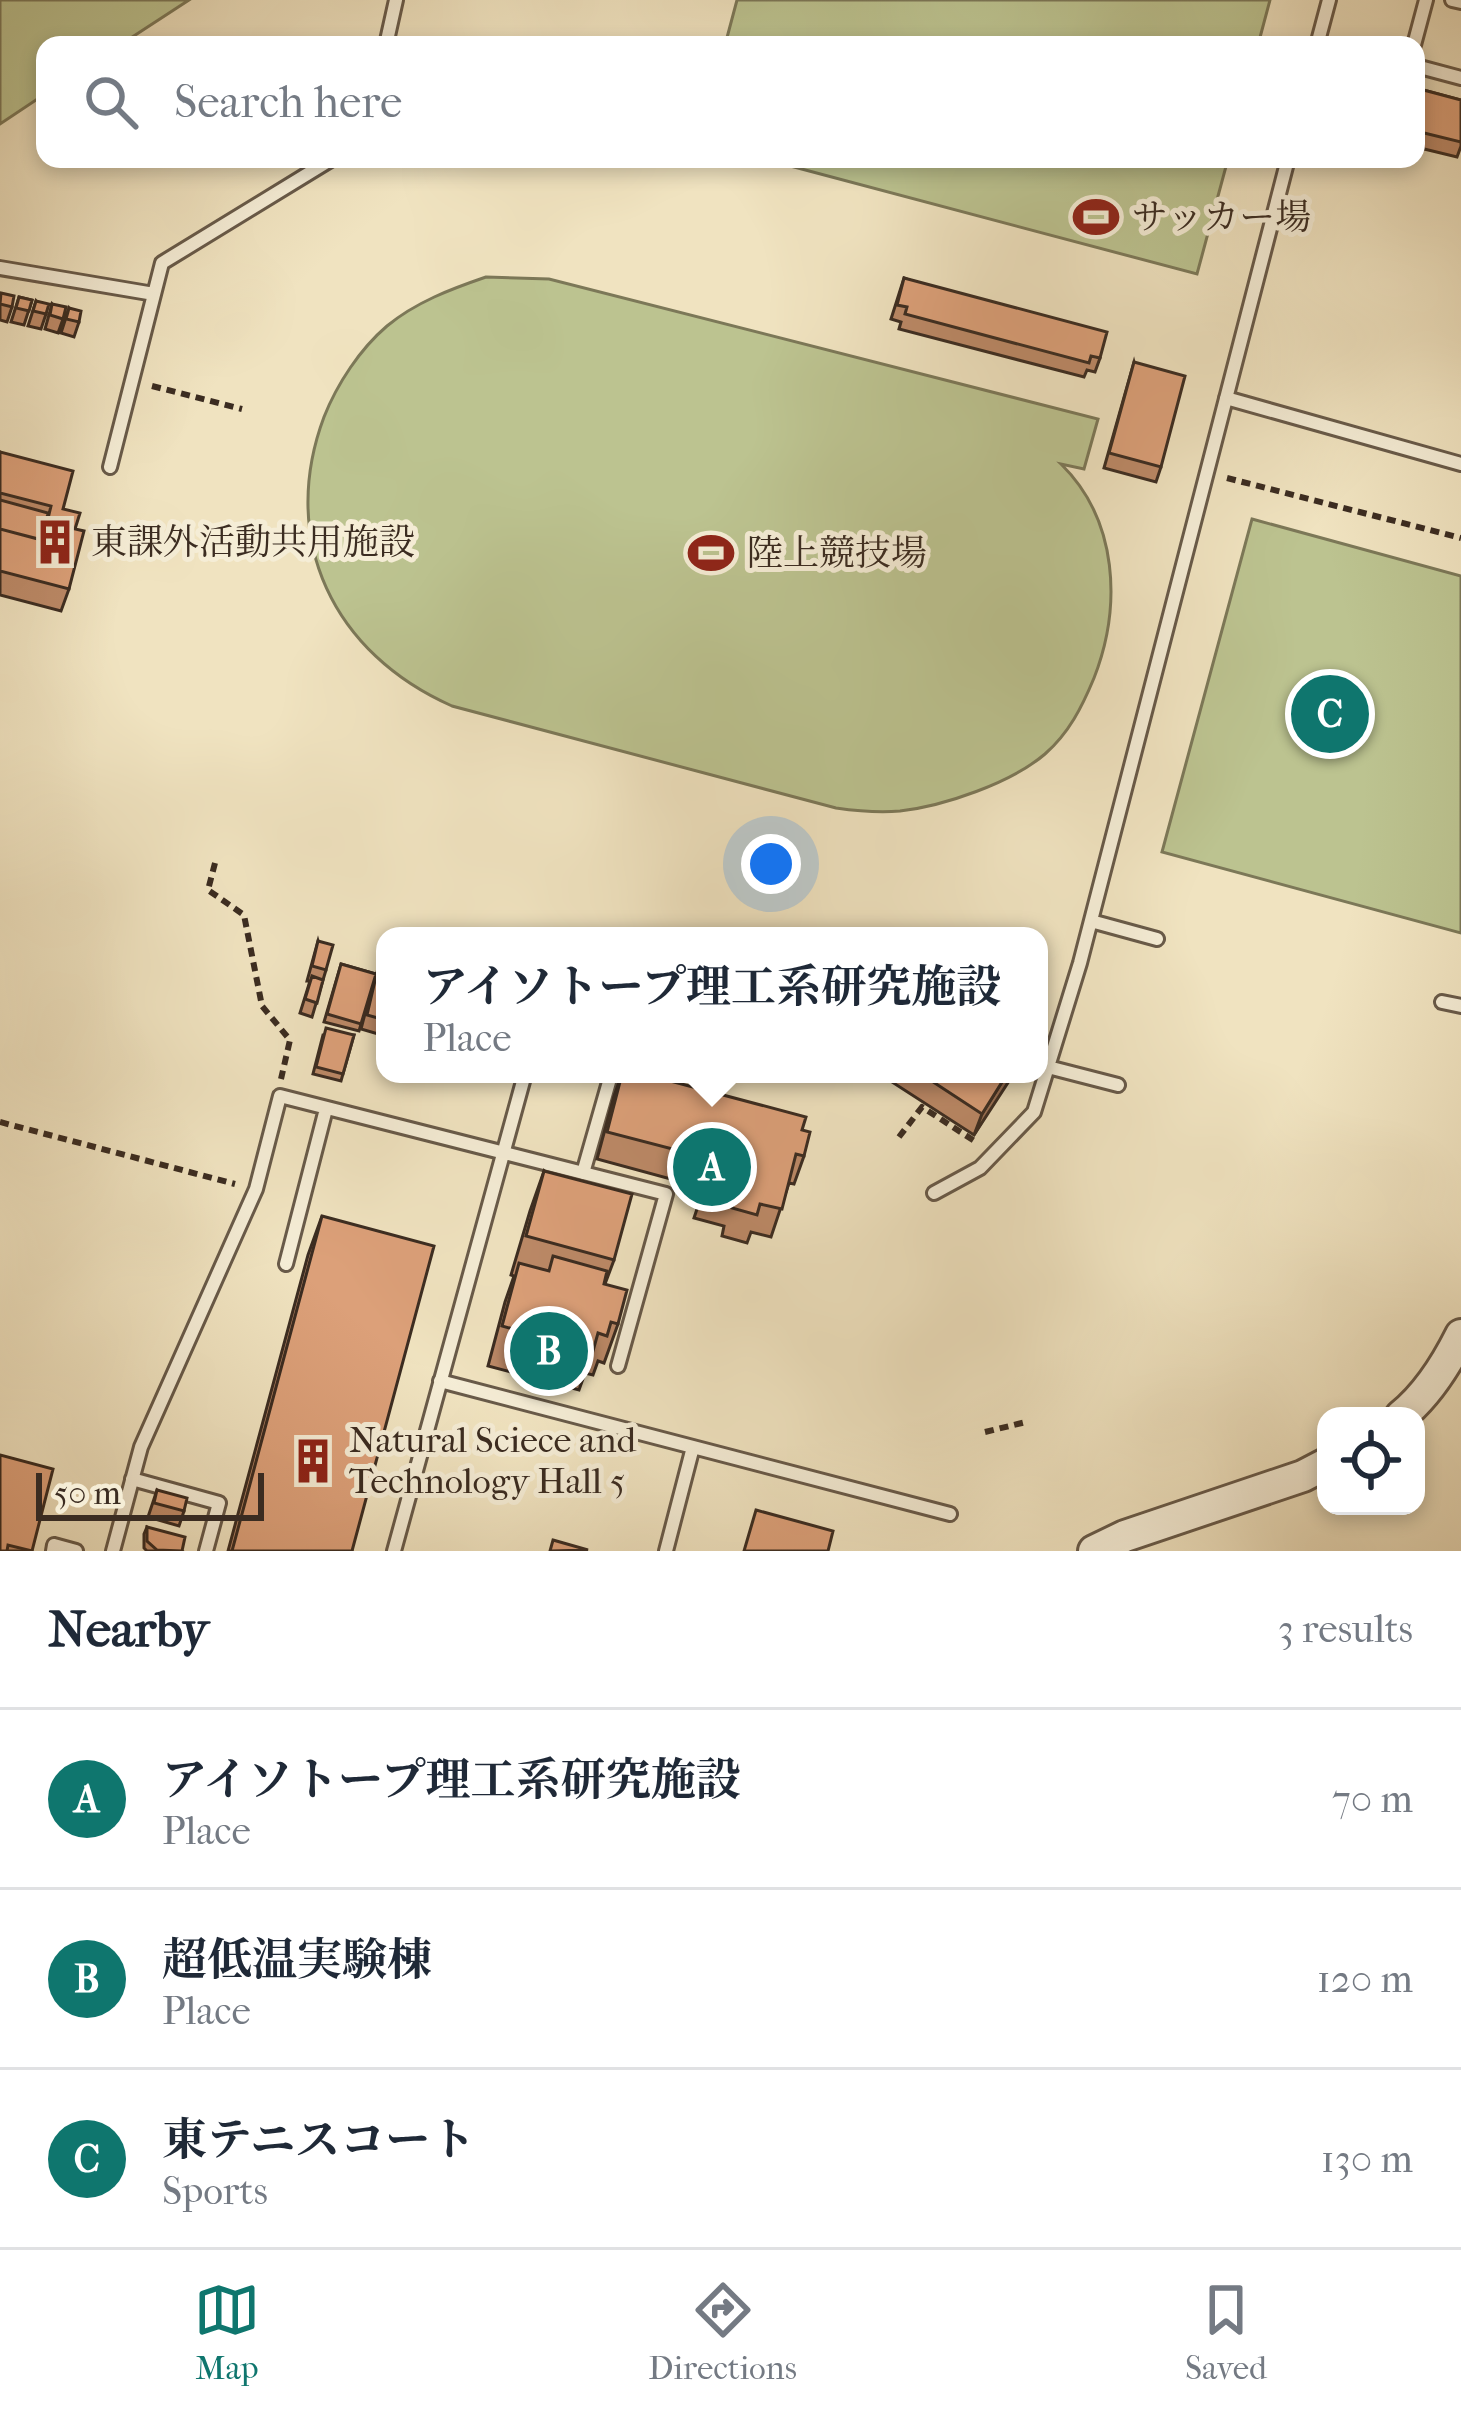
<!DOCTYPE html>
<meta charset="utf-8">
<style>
body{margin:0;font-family:"IM FELL French Canon","Noto Serif JP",serif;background:#f6f6f7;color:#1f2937}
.controls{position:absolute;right:36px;bottom:36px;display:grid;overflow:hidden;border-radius:24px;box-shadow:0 6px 18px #0003}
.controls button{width:108px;height:108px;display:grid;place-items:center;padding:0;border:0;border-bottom:3px solid #e0e1e3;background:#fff;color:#1f2937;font:60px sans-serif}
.scale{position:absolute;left:36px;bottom:30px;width:228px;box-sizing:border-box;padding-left:12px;border:6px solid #3b2c21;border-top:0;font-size:33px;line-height:42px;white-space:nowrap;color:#3b2c21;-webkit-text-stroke:9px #f5edd6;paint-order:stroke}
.you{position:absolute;left:771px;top:864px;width:42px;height:42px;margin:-30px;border:9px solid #fff;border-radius:50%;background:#1a73e8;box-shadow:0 0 0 18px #1a73e833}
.badge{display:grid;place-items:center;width:78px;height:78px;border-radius:50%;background:#0f766e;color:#fff;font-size:39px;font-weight:700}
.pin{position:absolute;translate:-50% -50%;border:6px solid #fff;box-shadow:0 3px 12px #0006}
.popup{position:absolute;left:376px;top:927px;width:672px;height:156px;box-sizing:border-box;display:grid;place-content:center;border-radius:24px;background:#fff;filter:drop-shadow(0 3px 9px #0005);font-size:39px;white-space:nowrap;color:#747a83}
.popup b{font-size:45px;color:#1f2937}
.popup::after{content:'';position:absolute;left:50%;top:100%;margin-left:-24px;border:24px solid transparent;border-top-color:#fff}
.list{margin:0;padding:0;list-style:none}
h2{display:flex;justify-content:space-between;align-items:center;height:156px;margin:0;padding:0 48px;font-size:51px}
h2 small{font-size:39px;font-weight:400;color:#747a83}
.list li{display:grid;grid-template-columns:78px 1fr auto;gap:36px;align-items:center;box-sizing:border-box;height:180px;padding:0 48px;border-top:3px solid #e0e1e3}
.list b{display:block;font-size:45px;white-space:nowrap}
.list p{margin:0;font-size:39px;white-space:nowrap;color:#747a83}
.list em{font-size:39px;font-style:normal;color:#747a83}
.icon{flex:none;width:66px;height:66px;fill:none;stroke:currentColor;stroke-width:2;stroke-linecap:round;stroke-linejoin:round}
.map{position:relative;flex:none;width:1461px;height:1551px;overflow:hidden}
.search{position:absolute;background:#fff;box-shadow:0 6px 18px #0003;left:36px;right:36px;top:36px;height:132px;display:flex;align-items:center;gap:30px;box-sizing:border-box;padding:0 42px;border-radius:24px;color:#747a83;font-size:45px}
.sheet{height:696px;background:#fff}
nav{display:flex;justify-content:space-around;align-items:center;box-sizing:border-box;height:168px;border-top:3px solid #e0e1e3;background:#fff;font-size:33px;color:#747a83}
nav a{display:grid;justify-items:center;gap:6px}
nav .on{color:#0f766e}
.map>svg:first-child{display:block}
.green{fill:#bcc390;stroke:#7c7858;stroke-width:3}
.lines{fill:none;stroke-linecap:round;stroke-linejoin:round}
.service-casing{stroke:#685a49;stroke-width:18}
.tertiary-casing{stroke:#685a49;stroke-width:36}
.path{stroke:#3b2c21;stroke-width:6;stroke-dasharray:9 6;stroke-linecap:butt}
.service{stroke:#f5edd6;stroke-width:12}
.tertiary{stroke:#f5edd6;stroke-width:30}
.wall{fill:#bd8a68;stroke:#3b2c21;stroke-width:3}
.shaded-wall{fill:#9a7055;stroke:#3b2c21;stroke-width:3}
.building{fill:#dca079;stroke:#3b2c21;stroke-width:3}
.labels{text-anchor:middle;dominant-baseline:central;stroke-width:10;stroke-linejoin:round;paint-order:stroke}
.poi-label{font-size:36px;fill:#3b2c21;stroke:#f5edd6;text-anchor:start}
</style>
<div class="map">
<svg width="1461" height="1551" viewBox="0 0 1461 1551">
<rect width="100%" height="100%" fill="#f0e3c0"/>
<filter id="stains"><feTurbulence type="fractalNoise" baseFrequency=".00167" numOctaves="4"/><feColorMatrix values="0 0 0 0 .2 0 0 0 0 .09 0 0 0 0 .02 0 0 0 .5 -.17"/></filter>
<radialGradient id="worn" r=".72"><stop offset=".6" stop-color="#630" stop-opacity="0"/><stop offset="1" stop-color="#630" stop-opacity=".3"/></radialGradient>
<!-- green -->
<path class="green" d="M0,0h189l-69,45h-75v49l-45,30z
M737,0h533l-12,45h-533z
M764,159h464l-31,115z
M486,277l63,2 549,140 -14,50 -23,-5c57,56 61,142 33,214 -12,29 -25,55 -49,76 -34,29 -101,52 -145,57 -22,2 -43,0 -64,-3l-384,-102c-118,-52 -174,-166 -128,-289 13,-33 36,-68 63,-91 29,-24 64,-37 99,-49z
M1252,519l209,57v357l-299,-81z"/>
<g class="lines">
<!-- service casing -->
<g class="service-casing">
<path id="service" d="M1452,0l9,2
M386,45l10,-45
M1317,45l12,-45
M1414,45l12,-45
M1416,66l45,12
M0,268l154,26
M1226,398l235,66
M110,467l52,-204 170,-104
M1091,921l66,18
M1442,1002l19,4
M1048,1067l70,18
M583,1173l26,-91
M934,1193l46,-25 54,-56 46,-149 208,-804
M286,1264l40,-155
M440,1381l510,133
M132,1479l87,24 -13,48
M53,1551l1,-6 22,6
M113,1551l28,-104 115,-258 24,-93 386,98 -48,172
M394,1551l131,-477
M666,1551l27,-104"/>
</g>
<!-- tertiary casing -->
<g class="tertiary-casing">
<path id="tertiary" d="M1401,1416c25,-20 46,-53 60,-81
M1094,1551l31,-15 178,-60 23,-12"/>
</g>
<!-- path -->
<path class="path" d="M152,386l90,23
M1227,478l234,60
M215,863l-7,27 36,25 18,91 28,34 -9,39
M0,1122l235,62
M899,1137l23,-30 54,35
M985,1432l41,-10"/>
<!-- service -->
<use href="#service" class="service"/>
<!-- tertiary -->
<use href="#tertiary" class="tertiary"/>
</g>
<!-- wall -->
<path class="wall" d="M1416,88l45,12v46l-4,11 -41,-10z
M904,278l196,80 -5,14 -8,-2 -3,7 -185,-48 2,-7 -10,-3z
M0,296l12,11 -5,15 -7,-2z
M19,297l13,3 -8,25 -13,-3z
M36,301l10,13 -5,15 -13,-3z
M52,304l11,15 -5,14 -13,-4z
M69,308l10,14 -5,15 -13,-4z
M1134,362l27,105 -5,15 -52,-14z
M0,452l63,57 12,20 -6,60 -8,22 -61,-16z
M318,941l8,29 -14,47 -12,-4 10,-32h-3z
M341,964l35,10 -17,57 -35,-9z
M385,970v66l-24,-7 12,-46z
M323,1035h31l-13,46 -28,-7z
M622,1074l180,56 2,26 -10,28 -5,-1 -18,54 -20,-5 -4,11 -25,-7 2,-10 -30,-8 10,-30 -107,-29 17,-63z
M891,1074h120l-37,61 -82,-53 2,-5z
M544,1171l70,89 -9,24 13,40 -14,39 -6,-2 -5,14 -8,-2 -6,17 -91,-24 17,-64 9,-26 -3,-1 19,-64z
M322,1216l30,335h-124l80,-296z
M0,1455l32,96h-32z
M157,1490l27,21 -5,15 -31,-9z
M147,1527l35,24h-35l-3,-3v-14z"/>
<!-- shaded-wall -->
<path class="shaded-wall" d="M1007,1074h4l-2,7 -35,54 8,-21z"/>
<!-- building -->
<path class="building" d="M1416,88l45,12v42l-45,-11z
M904,278l203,54 -7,26 -9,-2 -2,7 -184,-49 2,-7 -10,-2z
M1,293l13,3 -2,11 -12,-3z
M19,297l13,3 -3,11 -13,-3z
M36,301l13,3 -3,10 -13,-3z
M52,304l14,3 -3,12 -13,-4z
M69,308l12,3 -2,11 -13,-3z
M1134,362l51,14 -24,91 -52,-14z
M0,452l73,19 -10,38 17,4 -5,16 9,2 -15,58 -69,-18v-42l50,13 2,-9 -7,-2 6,-25 -51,-13z
M0,500l48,13 -6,25 7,4 -49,-13z
M318,941l15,4 -7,25 -14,-4z
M341,964l35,10 -15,50 -34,-10z
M378,968l7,2v50l-18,-5z
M312,976l11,4 -6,23 -12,-4z
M326,1028l28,7 -11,39 -27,-7z
M622,1074h22l162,43 -4,13 8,2 -6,24 -8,-2 -14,55 -22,-5 -3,11 -25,-7 2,-10 -30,-8 11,-30 -108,-28z
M921,1074h86l-25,40z
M544,1171l88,23 -18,66 -88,-24z
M322,1216l112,30 -82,305h-120z
M553,1256l54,15 -3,13 23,6 -9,34 -7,-2 -4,14 -9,-3 -5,18 -91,-25 17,-63 30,8z
M0,1455l53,14 -21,82 -24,-6 -1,6h-7z
M157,1490l30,8 -3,13 -30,-8z
M756,1510l77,21 -5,20h-84z
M147,1527l38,10 -3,14 -25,-1 -10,-9z
M553,1540l35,10 -38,1z"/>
<!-- icons -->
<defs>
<g id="stadium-bare" transform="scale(3.6)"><path d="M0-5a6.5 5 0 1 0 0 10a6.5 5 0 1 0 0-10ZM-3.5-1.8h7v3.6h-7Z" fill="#8f2418" stroke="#f5edd6" stroke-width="2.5" paint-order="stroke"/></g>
<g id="building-bare" transform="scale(3.6)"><path d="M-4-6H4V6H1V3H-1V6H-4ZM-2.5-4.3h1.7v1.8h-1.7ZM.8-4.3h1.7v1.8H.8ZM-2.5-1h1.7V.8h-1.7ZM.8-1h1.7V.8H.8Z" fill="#8f2418" stroke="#f5edd6" stroke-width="2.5" paint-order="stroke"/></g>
</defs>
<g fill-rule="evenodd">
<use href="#stadium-bare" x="1096" y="217"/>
<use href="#building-bare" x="55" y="542"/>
<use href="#stadium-bare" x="711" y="553"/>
<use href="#building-bare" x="313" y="1461"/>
</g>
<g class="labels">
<!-- poi labels -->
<g class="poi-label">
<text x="1132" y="217">サッカー場</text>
<text x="91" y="542">東課外活動共用施設</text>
<text x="747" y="553">陸上競技場</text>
<text x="349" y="1440">Natural Sciece and<tspan x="349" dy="41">Technology Hall 5</tspan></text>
</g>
</g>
<rect width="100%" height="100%" filter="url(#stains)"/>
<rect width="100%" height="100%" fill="url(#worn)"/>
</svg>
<div class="controls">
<button><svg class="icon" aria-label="locate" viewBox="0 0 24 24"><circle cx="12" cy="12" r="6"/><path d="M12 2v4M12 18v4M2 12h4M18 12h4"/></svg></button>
</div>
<div class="scale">50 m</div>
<div class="you"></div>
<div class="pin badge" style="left:712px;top:1167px">A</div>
<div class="popup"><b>アイソトープ理工系研究施設</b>Place</div>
<div class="pin badge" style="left:549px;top:1351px">B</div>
<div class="pin badge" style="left:1330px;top:714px">C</div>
<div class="search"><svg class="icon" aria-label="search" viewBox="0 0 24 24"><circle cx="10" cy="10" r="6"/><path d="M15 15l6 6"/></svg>Search here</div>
</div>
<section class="sheet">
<h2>Nearby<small>3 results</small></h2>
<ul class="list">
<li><span class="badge">A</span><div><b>アイソトープ理工系研究施設</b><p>Place</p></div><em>70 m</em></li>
<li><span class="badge">B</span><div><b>超低温実験棟</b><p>Place</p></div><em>120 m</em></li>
<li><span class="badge">C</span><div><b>東テニスコート</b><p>Sports</p></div><em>130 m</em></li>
</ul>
</section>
<nav>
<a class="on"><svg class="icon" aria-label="map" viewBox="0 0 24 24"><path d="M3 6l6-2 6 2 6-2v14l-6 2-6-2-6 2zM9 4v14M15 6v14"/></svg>Map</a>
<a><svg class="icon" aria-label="directions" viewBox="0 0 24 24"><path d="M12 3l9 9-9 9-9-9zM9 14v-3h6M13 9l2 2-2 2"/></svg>Directions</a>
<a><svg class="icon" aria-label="saved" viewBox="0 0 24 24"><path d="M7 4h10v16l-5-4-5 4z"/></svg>Saved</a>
</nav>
